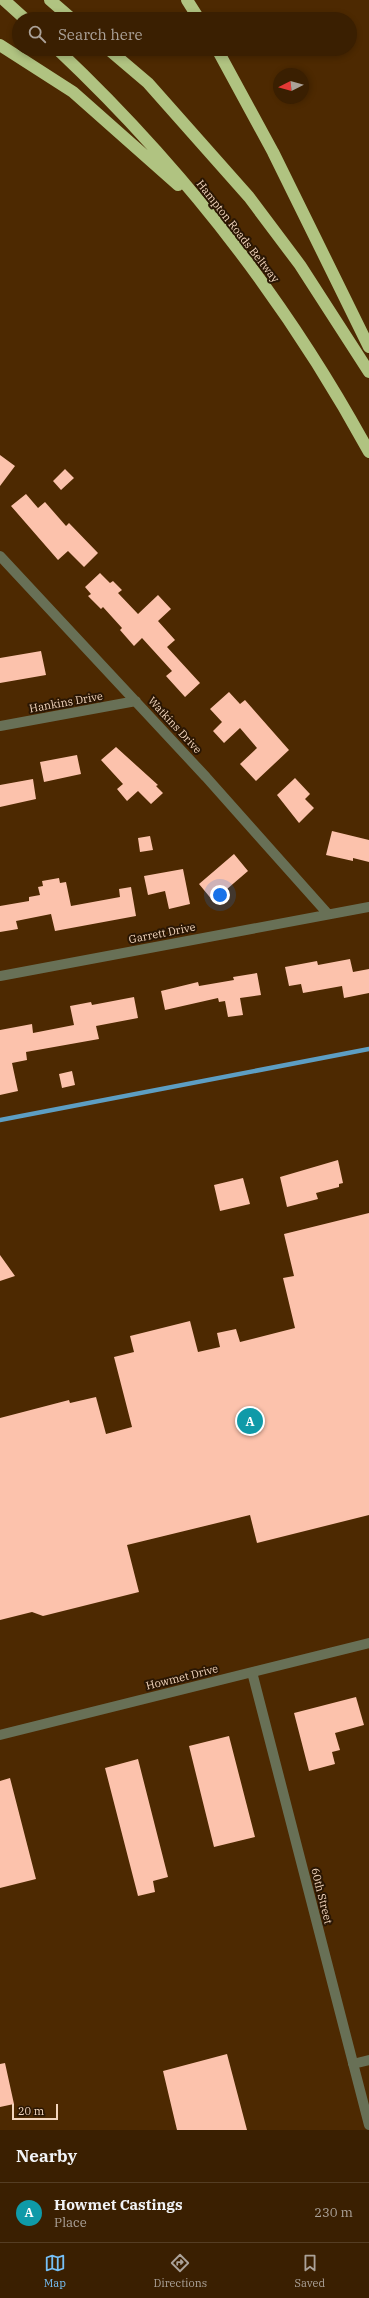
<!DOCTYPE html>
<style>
body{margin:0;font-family:"IBM Plex Serif",serif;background:#452c10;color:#f1f3f6}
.compass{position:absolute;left:273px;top:68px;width:36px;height:36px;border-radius:50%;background:#3a1f01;box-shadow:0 2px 6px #0003;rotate:264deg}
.scale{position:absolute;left:12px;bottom:10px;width:46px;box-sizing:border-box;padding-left:4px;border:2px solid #f2d5bd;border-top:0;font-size:11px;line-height:14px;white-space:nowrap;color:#f2d5bd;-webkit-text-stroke:3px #2a1603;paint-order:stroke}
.you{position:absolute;left:220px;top:895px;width:14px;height:14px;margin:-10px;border:3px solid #fff;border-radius:50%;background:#1a73e8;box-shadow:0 0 0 6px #1a73e833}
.badge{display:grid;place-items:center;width:26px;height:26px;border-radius:50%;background:#76c0f7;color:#fff;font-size:13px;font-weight:700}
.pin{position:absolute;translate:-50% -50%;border:2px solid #fff;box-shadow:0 1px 4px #0006}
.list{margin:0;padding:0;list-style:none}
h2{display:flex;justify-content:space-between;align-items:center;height:52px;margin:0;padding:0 16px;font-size:17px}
h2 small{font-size:13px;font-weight:400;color:#aba299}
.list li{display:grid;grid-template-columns:26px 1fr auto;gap:12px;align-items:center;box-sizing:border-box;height:60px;padding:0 16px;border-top:1px solid #543d23}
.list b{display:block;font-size:15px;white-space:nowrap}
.list p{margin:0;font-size:13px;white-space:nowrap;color:#aba299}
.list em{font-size:13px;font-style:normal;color:#aba299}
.icon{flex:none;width:22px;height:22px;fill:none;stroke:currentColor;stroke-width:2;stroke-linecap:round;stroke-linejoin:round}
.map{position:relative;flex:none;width:369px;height:2130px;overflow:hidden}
.search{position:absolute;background:#3a1f01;box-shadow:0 2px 6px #0003;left:12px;right:12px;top:12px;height:44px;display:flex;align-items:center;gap:10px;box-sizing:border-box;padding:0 14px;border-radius:22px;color:#aba299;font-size:15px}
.sheet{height:112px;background:#3a1f01}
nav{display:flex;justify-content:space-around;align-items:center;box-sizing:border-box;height:56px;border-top:1px solid #543d23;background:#3a1f01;font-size:11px;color:#aba299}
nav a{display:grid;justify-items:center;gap:2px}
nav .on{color:#76c0f7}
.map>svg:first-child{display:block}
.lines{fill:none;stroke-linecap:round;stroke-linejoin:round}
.stream{stroke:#5d9ec3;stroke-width:4.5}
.building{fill:#fcc2ac}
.minor{stroke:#687056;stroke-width:10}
.highway{stroke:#b0c381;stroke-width:12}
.labels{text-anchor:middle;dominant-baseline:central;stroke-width:4;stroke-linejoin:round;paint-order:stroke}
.street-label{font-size:11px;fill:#f2d5bd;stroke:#2a1603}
</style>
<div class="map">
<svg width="369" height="2130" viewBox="0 0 369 2130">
<rect width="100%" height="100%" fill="#4d2901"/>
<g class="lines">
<!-- stream -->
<path class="stream" d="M0,1120l369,-71"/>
</g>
<!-- building -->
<path class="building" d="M0,455l15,11 -15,20z
M65,469l9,9 -13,12 -8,-9z
M26,494l12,14 7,-6 21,24 3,-3 29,30 -14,14 -16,-16 -10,9 -47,-54z
M100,573l10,10 3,-2 9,9 -4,3 20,21 20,-19 13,14 -13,12 17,19 -8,7 33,36 -15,14 -19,-21 6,-5 -30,-33 -8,8 -14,-16 2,-2 -19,-21 -2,2 -13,-13 3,-2 -6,-7z
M41,651l5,24 -46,8v-25z
M229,692l11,12 5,-4 44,50 -33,31 -16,-17 17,-16 -17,-20 -16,15 -11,-12 9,-9 -12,-13z
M116,747l42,38 -2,1 7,7 -12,11 -13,-13 -11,10 -10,-12 6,-5 -22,-24z
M77,755l4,19 -37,8 -4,-20z
M295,778l15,16 -5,5 9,9 -15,15 -22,-28z
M33,779l3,20 -36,8v-22z
M332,831l37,9v22l-16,-4v3l-27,-6z
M150,836l3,14 -13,2 -2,-14z
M234,854l14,17 -35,30 -14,-17z
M183,869l7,35 -21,5 -4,-18 -17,4 -4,-19z
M59,878l1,5 6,-1 5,24 49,-9 -1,-8 12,-2 5,29 -81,15 -4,-17 -35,7 2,8 -18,3v-26l29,-5v-4l11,-2 -2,-8 5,-1 -1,-5z
M350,959l3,13 16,-3v24l-25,5 -2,-12 -39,7 -2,-9 -12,2 -4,-19 32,-6 1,4z
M257,973l4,22 -21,3 3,17 -15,2 -3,-16 -6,1 -1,-4 -53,12 -4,-19 37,-9 1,4 35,-6 -1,-3z
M134,997l4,21 -42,8 3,13 -73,13 1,8 -15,3 6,28 -18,4v-65l32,-6 1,9 41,-8 -4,-19 21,-4 1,3z
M72,1071l3,14 -13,3 -3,-14z
M338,1160l5,23 -4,1v3l-23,6 2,6 -31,8 -7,-30z
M243,1178l7,26 -30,7 -6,-26z
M369,1213v302l-112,28 -7,-28 -123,30 12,47 -96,24 -11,-4 -32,8v-202l69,-18 1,3 26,-6 10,37 26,-7 -18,-70 20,-5 -4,-16 60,-15 8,31 22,-5 -3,-14 19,-4 4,13 55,-14 -12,-50 11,-2 -10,-42z
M0,1255l15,21 -15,5z
M356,1697l8,28 -29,8 5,17 -8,2 3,12 -26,7 -15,-58z
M229,1736l26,101 -41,10 -25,-101z
M138,1759l30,118 -15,4 2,11 -17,4 -33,-128z
M10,1778l26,101 -36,9v-107z
M227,2054l20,76h-70l-14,-59z
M5,2063l9,41 -14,3v-43z"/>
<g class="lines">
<!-- minor -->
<path class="minor" d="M0,556l206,221 122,137
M0,726l136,-25
M0,976l369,-69
M252,1672l117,453
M0,1735l369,-92
M353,2064l16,-4"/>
<!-- highway -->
<path class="highway" d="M4,0l21,19
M50,0l22,19
M187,0l12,19
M0,45l73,47 105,93
M57,49c124,117 230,252 312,403
M108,49l40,34 101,114 51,68 69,107
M217,49l56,103 96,195"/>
</g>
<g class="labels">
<!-- street labels -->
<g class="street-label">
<text transform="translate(238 231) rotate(52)">Hampton Roads Beltway</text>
<text transform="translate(66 702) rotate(-10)">Hankins Drive</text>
<text transform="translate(175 725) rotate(47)">Watkins Drive</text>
<text transform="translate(162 933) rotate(-11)">Garrett Drive</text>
<text transform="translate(182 1677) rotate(-14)">Howmet Drive</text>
<text transform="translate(322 1896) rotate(76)">60th Street</text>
</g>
</g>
</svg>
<svg class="compass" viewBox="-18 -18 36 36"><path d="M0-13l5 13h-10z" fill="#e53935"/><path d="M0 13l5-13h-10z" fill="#aba299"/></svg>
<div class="scale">20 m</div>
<div class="you"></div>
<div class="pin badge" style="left:250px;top:1421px;background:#0f9aa8">A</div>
<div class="search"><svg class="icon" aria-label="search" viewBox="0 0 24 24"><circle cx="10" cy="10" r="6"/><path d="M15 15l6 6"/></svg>Search here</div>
</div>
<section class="sheet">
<h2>Nearby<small></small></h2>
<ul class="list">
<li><span class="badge" style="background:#0f9aa8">A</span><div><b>Howmet Castings</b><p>Place</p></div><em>230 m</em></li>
</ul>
</section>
<nav>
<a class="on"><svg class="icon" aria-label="map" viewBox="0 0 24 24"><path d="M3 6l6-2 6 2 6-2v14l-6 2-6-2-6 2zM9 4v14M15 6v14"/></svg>Map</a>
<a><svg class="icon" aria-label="directions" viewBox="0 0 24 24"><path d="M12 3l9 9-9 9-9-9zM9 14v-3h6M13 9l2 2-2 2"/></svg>Directions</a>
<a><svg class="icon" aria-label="saved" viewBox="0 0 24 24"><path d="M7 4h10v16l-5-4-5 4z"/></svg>Saved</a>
</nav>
